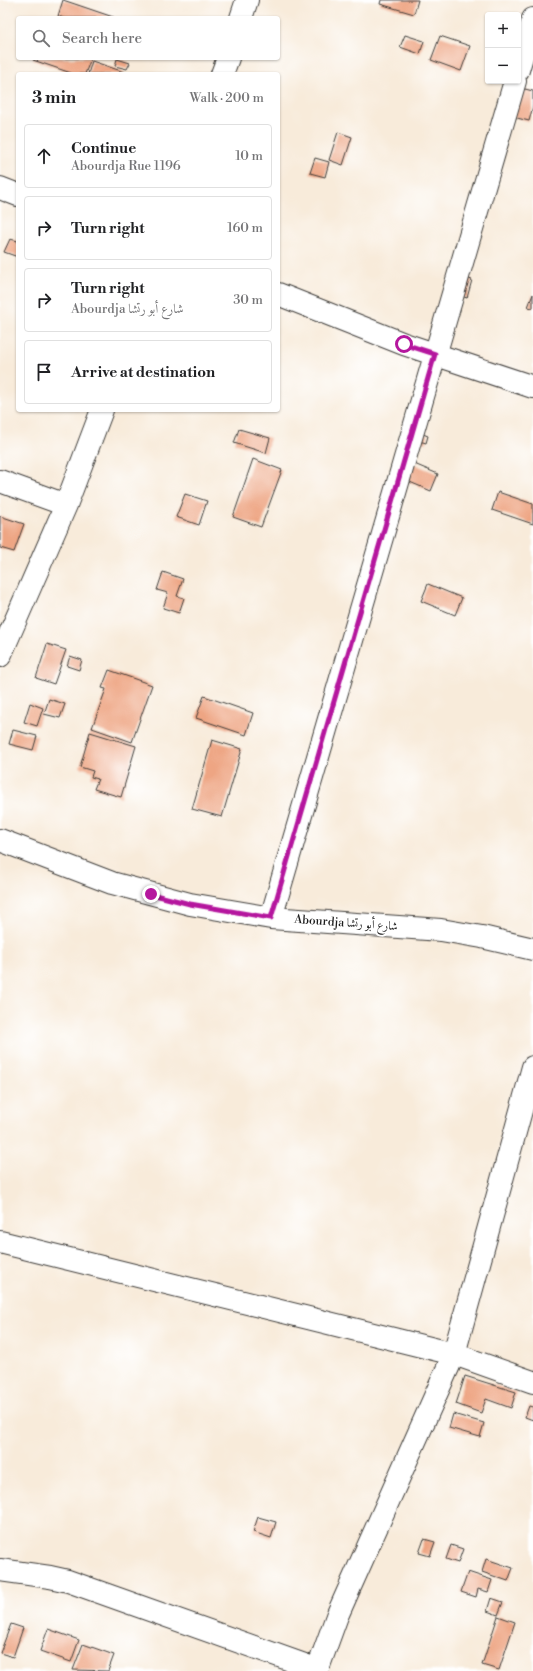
<!DOCTYPE html>
<meta charset="utf-8">
<style>
body{margin:0;font-family:"Libre Bodoni",Amiri,serif;background:#f6f6f6;color:#202124}
.controls{position:absolute;right:12px;top:12px;display:grid;overflow:hidden;border-radius:4px;box-shadow:0 1px 3px #0004}
.controls button{width:36px;height:36px;display:grid;place-items:center;padding:0;border:0;border-bottom:1px solid #e0e0e0;background:#fff;color:#202124;font:20px sans-serif}
.stop{position:absolute;width:12px;height:12px;margin:-9px;border:3px solid #b5179e;border-radius:50%;background:#fff}
.stop.end{background:#b5179e;border-color:#fff;box-shadow:0 1px 4px #0008}
.list{margin:0;padding:0;list-style:none}
h2{display:flex;justify-content:space-between;align-items:center;height:52px;margin:0;padding:0 16px;font-size:17px}
h2 small{font-size:13px;font-weight:400;color:#757577}
.list li{display:grid;grid-template-columns:26px 1fr auto;gap:12px;align-items:center;box-sizing:border-box;height:64px;margin:0 8px 8px;padding:0 8px;border:1px solid #e0e0e0;border-radius:4px}
.list b{display:block;font-size:15px;white-space:nowrap}
.list p{margin:0;font-size:13px;white-space:nowrap;color:#757577}
.list em{font-size:13px;font-style:normal;color:#757577}
.icon{flex:none;width:22px;height:22px;fill:none;stroke:currentColor;stroke-width:2;stroke-linecap:round;stroke-linejoin:round}
.map{position:relative;flex:none;width:533px;height:1671px;overflow:hidden}
.search{position:absolute;background:#fff;box-shadow:0 1px 3px #0004;left:16px;top:16px;width:264px;height:44px;display:flex;align-items:center;gap:10px;box-sizing:border-box;padding:0 14px;border-radius:4px;color:#757577;font-size:15px}
.panel{position:absolute;background:#fff;box-shadow:0 1px 3px #0004;left:16px;top:72px;width:264px;height:340px;border-radius:4px}
.map>svg:first-child{display:block}
.building{fill:#eea583}
.lines{fill:none;stroke-linecap:round;stroke-linejoin:round}
.minor-casing{stroke:#3d3b38;stroke-width:24}
.minor{stroke:#fff;stroke-width:22}
.route{stroke:#b5179e;stroke-width:5}
.labels{text-anchor:middle;dominant-baseline:central;stroke-width:4;stroke-linejoin:round;paint-order:stroke}
.street-label{font-size:12px;fill:#1c1c1c;stroke:#fff}
</style>
<div class="map">
<svg width="533" height="1671" viewBox="0 0 533 1671">
<rect width="100%" height="100%" fill="#fff"/>
<filter id="ink" filterUnits="userSpaceOnUse"><feTurbulence type="fractalNoise" baseFrequency=".025" numOctaves="2"/><feDisplacementMap in="SourceGraphic" scale="8" xChannelSelector="R" yChannelSelector="G"/><feConvolveMatrix kernelMatrix="1 2 1 2 8 2 1 2 1" color-interpolation-filters="sRGB"/></filter>
<filter id="wash" filterUnits="userSpaceOnUse"><feTurbulence type="fractalNoise" baseFrequency=".012" numOctaves="4" result="noise"/><feDisplacementMap in="SourceGraphic" scale="16" xChannelSelector="R" yChannelSelector="G"/><feGaussianBlur stdDeviation="0.9" result="paint"/><feColorMatrix in="noise" values="0 0 0 0 0 0 0 0 0 0 0 0 0 0 0 0 0 1.4 0 .05"/><feComposite in="paint" operator="in"/></filter>
<g filter="url(#wash)">
<rect width="100%" height="100%" fill="#f8ebda"/>
<g id="blocks">
<!-- building -->
<path class="building" d="M63,0l53,18h-52l-6,-2z
M381,0h37l-4,14 -34,-10z
M405,35l19,6 -4,13 -20,-7z
M440,36l30,10 -9,25 -30,-11z
M34,58h57l-6,16h-11l-41,-14z
M117,59l13,4 -3,6 -12,-3z
M92,61l32,11v2h-36z
M521,88l12,3v15l-4,15 -16,-4z
M338,132l14,5 -9,28 -14,-5z
M315,158l14,4 -4,15 -15,-4z
M10,239l8,2v16l-14,-5z
M460,276l12,4 -5,18 -12,-4z
M533,294v14l-5,-1z
M239,429l31,9 -4,15 -32,-10z
M418,432l10,4 -2,7 -10,-3z
M253,459l29,11 -21,57 -28,-10z
M412,463l26,11 -7,17 -26,-11z
M498,492l35,12v20l-41,-14z
M185,494l22,7 -8,24 -23,-8z
M0,516l24,8 -10,28 -14,-4z
M163,572l20,7 -6,17 7,2 -5,15 -16,-5 5,-15 -11,-3z
M428,584l34,14 -7,17 -34,-14z
M47,644l19,6 -12,34 -18,-6z
M70,656l12,4 -3,10 -12,-4z
M109,670l43,15 -20,57 -40,-14 14,-39 -4,-1z
M204,696l49,17 -7,22 -50,-17z
M49,699l16,5 -5,14 -16,-4z
M30,703l13,5 -6,18 -13,-4z
M13,730l24,6 -4,14 -24,-6z
M90,732l46,14 -15,51 -27,-8 4,-10 -7,-2 2,-6 -13,-4z
M212,740l30,9 -20,68 -30,-8z
M465,1376l51,16 -5,16 -25,-9 -5,14 -25,-9z
M529,1406l4,1v13l-8,-3z
M453,1414l31,9 -4,14 -31,-9z
M258,1517l18,5 -5,16 -18,-6z
M424,1539l11,3 -5,14 -11,-3z
M451,1545l12,4 -5,14 -12,-4z
M486,1559l27,9 -5,13 -26,-9z
M468,1572l24,8 -4,12 -10,-3 -2,8 -15,-5z
M491,1598l12,4 -5,13 -11,-4z
M498,1616l17,6 -16,48 -17,-5z
M11,1624l12,4 -10,29 -13,-4z
M48,1629l31,11 -8,22 -31,-11z
M83,1644l31,11 -6,16 -35,-1z"/>
</g>
</g>
<g filter="url(#ink)">
<use href="#blocks" fill-opacity="0" stroke="#3d3b38" stroke-width="1"/>
<g class="lines">
<!-- minor casing -->
<g class="minor-casing">
<path id="minor" d="M241,18l6,-18
M518,70l15,-51
M222,74l6,-16
M0,188l18,7
M278,294l126,50 129,43
M0,481l66,24
M0,656l66,-151 36,-95
M0,840l112,43 78,21 81,14 170,12 41,7 51,12
M271,918l244,-837
M0,1242l454,112 79,28
M0,1570l50,7 18,4 248,88
M317,1671l20,-55 117,-262 79,-287"/>
</g>
<!-- minor -->
<use href="#minor" class="minor"/>
</g>
</g>
<g class="lines" filter="url(#ink)">
<!-- route -->
<path class="route" d="M151,894l39,10 81,14 164,-564 -31,-10"/>
</g>
<g class="labels">
<!-- street labels -->
<g class="street-label">
<text transform="translate(346 923) rotate(4)">Abourdja شارع أبو رتشا</text>
</g>
</g>
</svg>
<div class="controls">
<button>+</button>
<button>−</button>
</div>
<div class="stop" style="left:404px;top:344px"></div>
<div class="stop end" style="left:151px;top:894px"></div>
<div class="search"><svg class="icon" aria-label="search" viewBox="0 0 24 24"><circle cx="10" cy="10" r="6"/><path d="M15 15l6 6"/></svg>Search here</div>
<section class="panel">
<h2>3 min<small>Walk · 200 m</small></h2>
<ul class="list">
<li><svg class="icon" aria-label="ahead" viewBox="0 0 24 24"><path d="M12 20V5M6 11l6-6 6 6"/></svg><div><b>Continue</b><p>Abourdja Rue 1196</p></div><em>10 m</em></li>
<li><svg class="icon" aria-label="right" viewBox="0 0 24 24"><path d="M7 20v-9h11M14 6l5 5-5 5"/></svg><div><b>Turn right</b></div><em>160 m</em></li>
<li><svg class="icon" aria-label="right" viewBox="0 0 24 24"><path d="M7 20v-9h11M14 6l5 5-5 5"/></svg><div><b>Turn right</b><p>Abourdja شارع أبو رتشا</p></div><em>30 m</em></li>
<li><svg class="icon" aria-label="arrive" viewBox="0 0 24 24"><path d="M6 21V4h12l-3 4 3 4H6"/></svg><div><b>Arrive at destination</b></div></li>
</ul>
</section>
</div>
